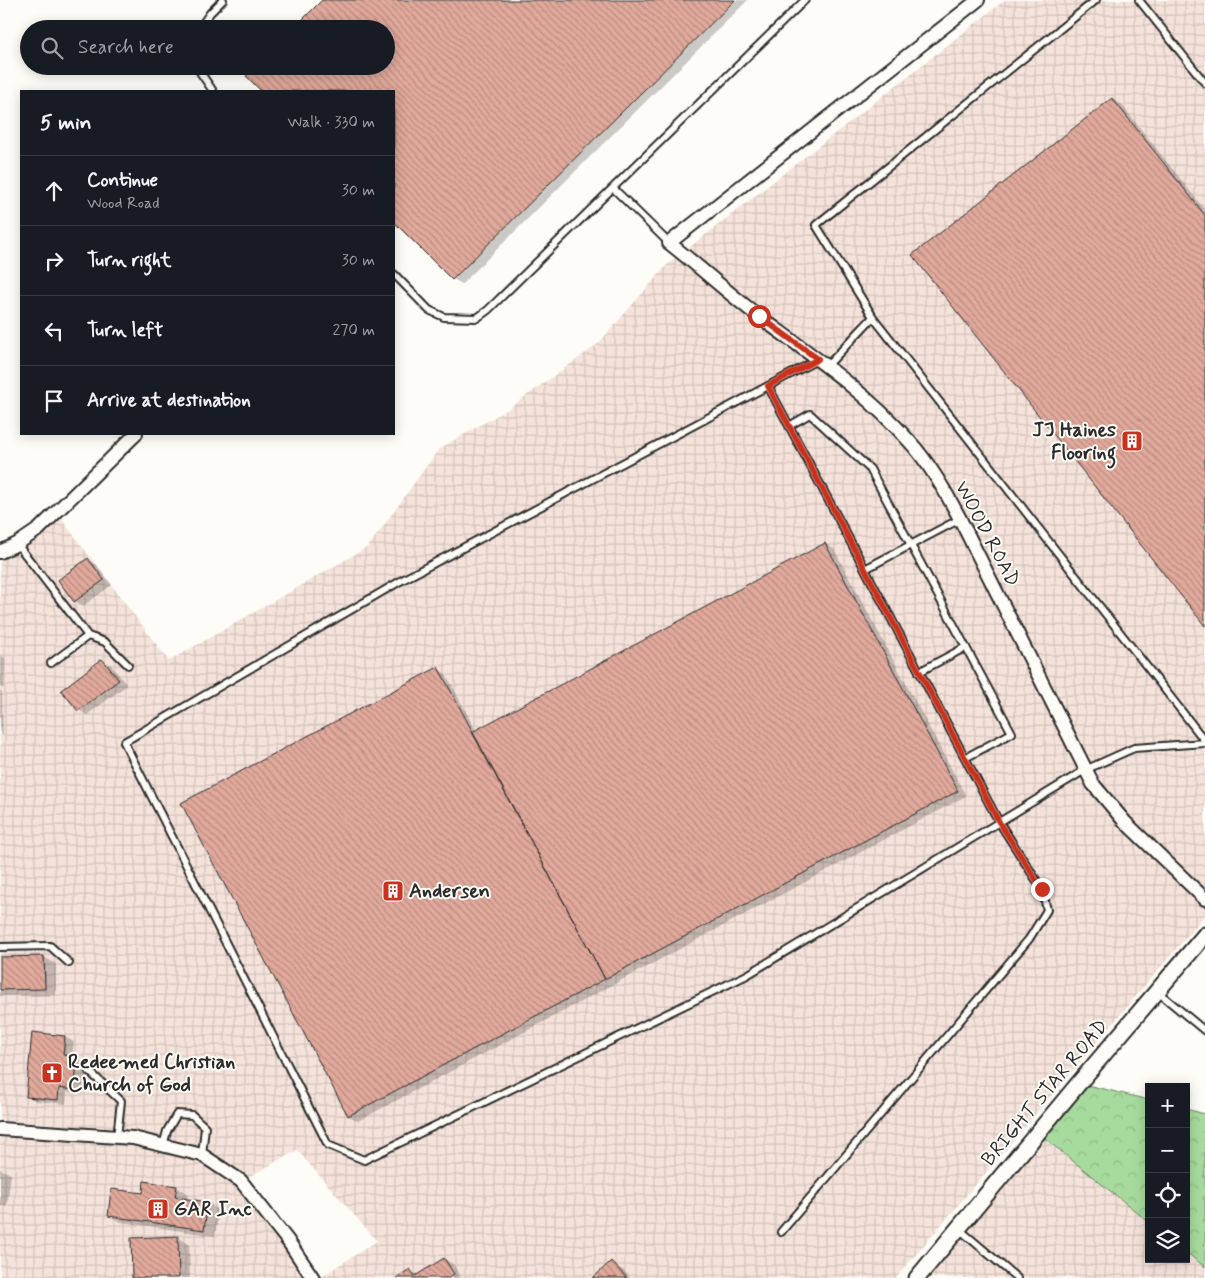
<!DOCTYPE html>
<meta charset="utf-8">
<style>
body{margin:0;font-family:Mynerve,sans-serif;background:#20242c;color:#f1f3f6}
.controls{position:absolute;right:15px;bottom:15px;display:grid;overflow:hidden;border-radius:0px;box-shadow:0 2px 12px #0003}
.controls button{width:45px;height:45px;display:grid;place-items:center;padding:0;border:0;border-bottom:1px solid #363941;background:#171b24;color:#f1f3f6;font:25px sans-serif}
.stop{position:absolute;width:15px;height:15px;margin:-11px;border:4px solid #c8321e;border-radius:50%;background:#fff}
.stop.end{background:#c8321e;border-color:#fff;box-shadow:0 1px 5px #0008}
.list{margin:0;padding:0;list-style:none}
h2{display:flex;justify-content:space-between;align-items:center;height:65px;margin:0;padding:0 20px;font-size:21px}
h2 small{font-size:16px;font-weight:400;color:#9ea1a6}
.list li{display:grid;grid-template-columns:32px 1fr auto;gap:15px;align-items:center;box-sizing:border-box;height:70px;padding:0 20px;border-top:1px solid #363941}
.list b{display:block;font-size:19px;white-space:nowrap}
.list p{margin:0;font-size:16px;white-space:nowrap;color:#9ea1a6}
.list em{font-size:16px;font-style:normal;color:#9ea1a6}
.icon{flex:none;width:28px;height:28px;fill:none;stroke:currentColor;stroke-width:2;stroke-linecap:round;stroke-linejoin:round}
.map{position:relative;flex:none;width:1205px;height:1278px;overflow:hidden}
.search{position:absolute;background:#171b24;box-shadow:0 2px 12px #0003;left:20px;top:20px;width:375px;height:55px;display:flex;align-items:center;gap:12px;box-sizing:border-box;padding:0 18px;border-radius:28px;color:#9ea1a6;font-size:19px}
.panel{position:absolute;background:#171b24;box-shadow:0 2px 12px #0003;left:20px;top:90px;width:375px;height:345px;border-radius:0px}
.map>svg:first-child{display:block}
.industrial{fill:url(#industrial-grid)}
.forest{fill:url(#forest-crowns);stroke:#698364}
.shadow{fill:#0003}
.building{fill:url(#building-back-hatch);stroke:#2b2b2b}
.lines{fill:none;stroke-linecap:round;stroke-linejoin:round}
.service-casing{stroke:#2b2b2b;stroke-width:10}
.minor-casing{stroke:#2b2b2b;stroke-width:16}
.tertiary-casing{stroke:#2b2b2b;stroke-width:19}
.service{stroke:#fdfcf7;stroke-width:6}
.minor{stroke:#fdfcf7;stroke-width:12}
.tertiary{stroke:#fdfcf7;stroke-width:15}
.route{stroke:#c8321e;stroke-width:6}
.labels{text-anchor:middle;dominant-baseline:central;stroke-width:4;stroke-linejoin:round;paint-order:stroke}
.poi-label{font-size:20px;font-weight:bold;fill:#2b2b2b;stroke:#fdfcf7;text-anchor:start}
.street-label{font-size:20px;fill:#2b2b2b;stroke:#fdfcf7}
</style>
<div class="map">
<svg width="1205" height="1278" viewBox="0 0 1205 1278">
<defs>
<pattern id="industrial-grid" width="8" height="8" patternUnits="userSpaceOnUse" patternTransform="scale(1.25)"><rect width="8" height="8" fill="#f5e3db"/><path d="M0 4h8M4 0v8" fill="none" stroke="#d2c3bc"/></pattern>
<pattern id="forest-crowns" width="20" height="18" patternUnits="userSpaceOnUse" patternTransform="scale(1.25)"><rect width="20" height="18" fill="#a7db9d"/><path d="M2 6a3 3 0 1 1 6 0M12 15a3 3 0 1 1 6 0" fill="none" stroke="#90bc87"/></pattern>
<pattern id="building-back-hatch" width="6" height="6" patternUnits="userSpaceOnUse" patternTransform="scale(1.25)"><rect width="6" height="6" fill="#e1a99b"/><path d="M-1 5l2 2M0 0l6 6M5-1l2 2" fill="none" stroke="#b78a7f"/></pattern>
</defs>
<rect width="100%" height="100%" fill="#fdfcf7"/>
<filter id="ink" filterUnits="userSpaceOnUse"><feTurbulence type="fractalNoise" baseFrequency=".02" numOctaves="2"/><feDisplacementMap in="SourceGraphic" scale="10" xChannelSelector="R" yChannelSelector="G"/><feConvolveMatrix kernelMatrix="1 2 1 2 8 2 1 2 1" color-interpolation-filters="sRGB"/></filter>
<g filter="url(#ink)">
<!-- industrial -->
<path class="industrial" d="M1005,0h200v915l-309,363h-577l58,-37 -80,-91 -55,31 71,97h-313v-726l56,-40 113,149 199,-114 71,-98 69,-40 90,-65 69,-79z
M1038,1133l111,89v37h37v-7l19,15v11h-288z"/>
<!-- forest -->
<path class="forest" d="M1079,1083l70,17v122l-111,-89z
M1186,1109l19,5v153l-19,-15z"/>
<!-- shadow -->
<path class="shadow" d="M323,0h425l-286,284 -9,-5 -59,-59v-129h-131l-16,-15 139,-10v-37z
M1113,99l8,5 84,106v414z
M825,544l9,5 132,247 -608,325 -9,-5 -166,-312 255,-135 8,5 30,57z
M89,560l8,5 15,20 -29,21 -8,-5z
M0,655l5,3 -1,30h-4z
M102,660l9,5 16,20 -40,30 -8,-5z
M0,690l2,2 1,42h-3z
M44,957l12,7v31l-56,1v-38z
M33,1033l32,4 9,5 -2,16h5l9,5 -3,31 -16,-2 -1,12 -30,-3 -9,-5z
M0,1169l11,5 -4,33 -7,-1z
M177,1187l11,7 -1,6 20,3 12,7 -4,26 -94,-14 -12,-7 35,-20z
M177,1237l12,7 1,34h-57z
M444,1259l9,5 8,14h-62l11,-7 8,4z
M611,1263l12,7 8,8h-36z"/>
<!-- building -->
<path class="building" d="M322,0h413l-283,280 -58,-58v-131h-133l-15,-15 9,-10h131v-37h-93z
M1112,98l93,117v411l-293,-371z
M825,543l133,248 -353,188 -133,-247z
M88,558l16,22 -30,22 -16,-22z
M102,659l17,21 -41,31 -17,-21z
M438,667l167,312 -257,137 -167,-313z
M44,956l1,33 -45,1v-33z
M32,1032l33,4 -2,19 15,2 -4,33 -15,-2 -1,12 -32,-3z
M144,1181l33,5 -2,11 33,5 -4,28 -96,-14 3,-27 32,4z
M178,1236l1,42h-47l-1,-40z
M444,1258l10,16 -5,4h-53l14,-9 5,7z
M611,1261l16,17h-34z"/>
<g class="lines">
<!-- service casing -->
<g class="service-casing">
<path id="service" d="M1139,0l66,83
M199,29l11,-16 13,-13
M198,66l2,6 13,19
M613,188l56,55
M394,274l35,36 15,7 33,1 11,-8 317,-310
M873,317l332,424
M817,360l-413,219 -280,163 204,403 36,15 383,-185 338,-205 49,-22 71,-5
M827,366l46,-49 -57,-92 280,-225
M768,386l231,436 43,67 5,21 -18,29 -248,293
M789,426l21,-12 60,55 142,264 -47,25
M17,544l71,92 17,6 23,23
M865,569l95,-50
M51,663l37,-27
M919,672l47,-25
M0,947l50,-1 19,17
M1158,992l47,39
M89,1071l32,30 -4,36
M163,1146l4,-15 10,-17 15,1 13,12 -3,28
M959,1229l58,49"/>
</g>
<!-- minor casing -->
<g class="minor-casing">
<path id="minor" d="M978,0l-309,243c31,24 60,51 92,75 52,38 106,75 149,124 20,22 36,50 50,77l133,265 32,38 80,77
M0,552l17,-8 22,-15 97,-95
M0,1129l133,9 69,17 39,26 47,60 25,37"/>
</g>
<!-- tertiary casing -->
<g class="tertiary-casing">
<path id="tertiary" d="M917,1278l162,-195 126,-148"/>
</g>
<!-- service -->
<use href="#service" class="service"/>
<!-- minor -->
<use href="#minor" class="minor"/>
<!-- tertiary -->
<use href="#tertiary" class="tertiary"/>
</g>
</g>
<g class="lines" filter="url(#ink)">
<!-- route -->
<path class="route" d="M759,316l59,43 -50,27 231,436 43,67"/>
</g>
<!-- icons -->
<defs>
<g id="building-square" transform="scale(1.125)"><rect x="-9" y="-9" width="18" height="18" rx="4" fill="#c8321e" stroke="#fdfcf7"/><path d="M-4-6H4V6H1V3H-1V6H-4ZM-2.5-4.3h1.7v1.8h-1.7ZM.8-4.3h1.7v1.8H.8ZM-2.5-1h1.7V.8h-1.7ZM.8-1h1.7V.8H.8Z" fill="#fff"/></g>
<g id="church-square" transform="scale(1.125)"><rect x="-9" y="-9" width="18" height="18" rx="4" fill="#c8321e" stroke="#fdfcf7"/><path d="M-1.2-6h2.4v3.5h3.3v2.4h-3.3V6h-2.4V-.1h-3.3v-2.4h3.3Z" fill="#fff"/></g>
</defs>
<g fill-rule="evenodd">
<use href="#building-square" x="1132" y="441"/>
<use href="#building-square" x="393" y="891"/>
<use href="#church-square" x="52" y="1073"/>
<use href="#building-square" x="158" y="1209"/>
</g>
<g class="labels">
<!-- poi labels -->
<g class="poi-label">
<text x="1116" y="430" text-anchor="end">JJ Haines<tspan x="1116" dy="23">Flooring</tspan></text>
<text x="409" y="891">Andersen</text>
<text x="68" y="1062">Redeemed Christian<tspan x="68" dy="23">Church of God</tspan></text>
<text x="174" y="1209">GAR Inc</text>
</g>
<!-- street labels -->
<g class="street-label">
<text transform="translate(987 534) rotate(62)">WOOD ROAD</text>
<text transform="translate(1045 1093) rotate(-50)">BRIGHT STAR ROAD</text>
</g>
</g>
</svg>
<div class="controls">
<button>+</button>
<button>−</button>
<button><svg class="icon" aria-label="locate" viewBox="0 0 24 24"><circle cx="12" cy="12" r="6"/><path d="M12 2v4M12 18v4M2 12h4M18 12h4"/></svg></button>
<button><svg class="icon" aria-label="layers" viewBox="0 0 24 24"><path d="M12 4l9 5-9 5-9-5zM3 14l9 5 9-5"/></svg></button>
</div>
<div class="stop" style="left:759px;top:316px"></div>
<div class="stop end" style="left:1042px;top:889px"></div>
<div class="search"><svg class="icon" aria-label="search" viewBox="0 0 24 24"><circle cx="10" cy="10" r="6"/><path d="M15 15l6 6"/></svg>Search here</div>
<section class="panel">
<h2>5 min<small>Walk · 330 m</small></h2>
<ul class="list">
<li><svg class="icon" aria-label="ahead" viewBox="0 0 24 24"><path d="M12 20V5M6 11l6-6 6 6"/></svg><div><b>Continue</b><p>Wood Road</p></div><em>30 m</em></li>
<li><svg class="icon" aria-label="right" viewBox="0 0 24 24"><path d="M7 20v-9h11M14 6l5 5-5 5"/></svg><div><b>Turn right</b></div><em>30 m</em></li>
<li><svg class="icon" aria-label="left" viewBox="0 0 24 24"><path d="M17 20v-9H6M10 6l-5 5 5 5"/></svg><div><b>Turn left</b></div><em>270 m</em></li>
<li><svg class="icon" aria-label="arrive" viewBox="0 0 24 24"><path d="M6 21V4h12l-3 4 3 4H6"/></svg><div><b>Arrive at destination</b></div></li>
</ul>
</section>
</div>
